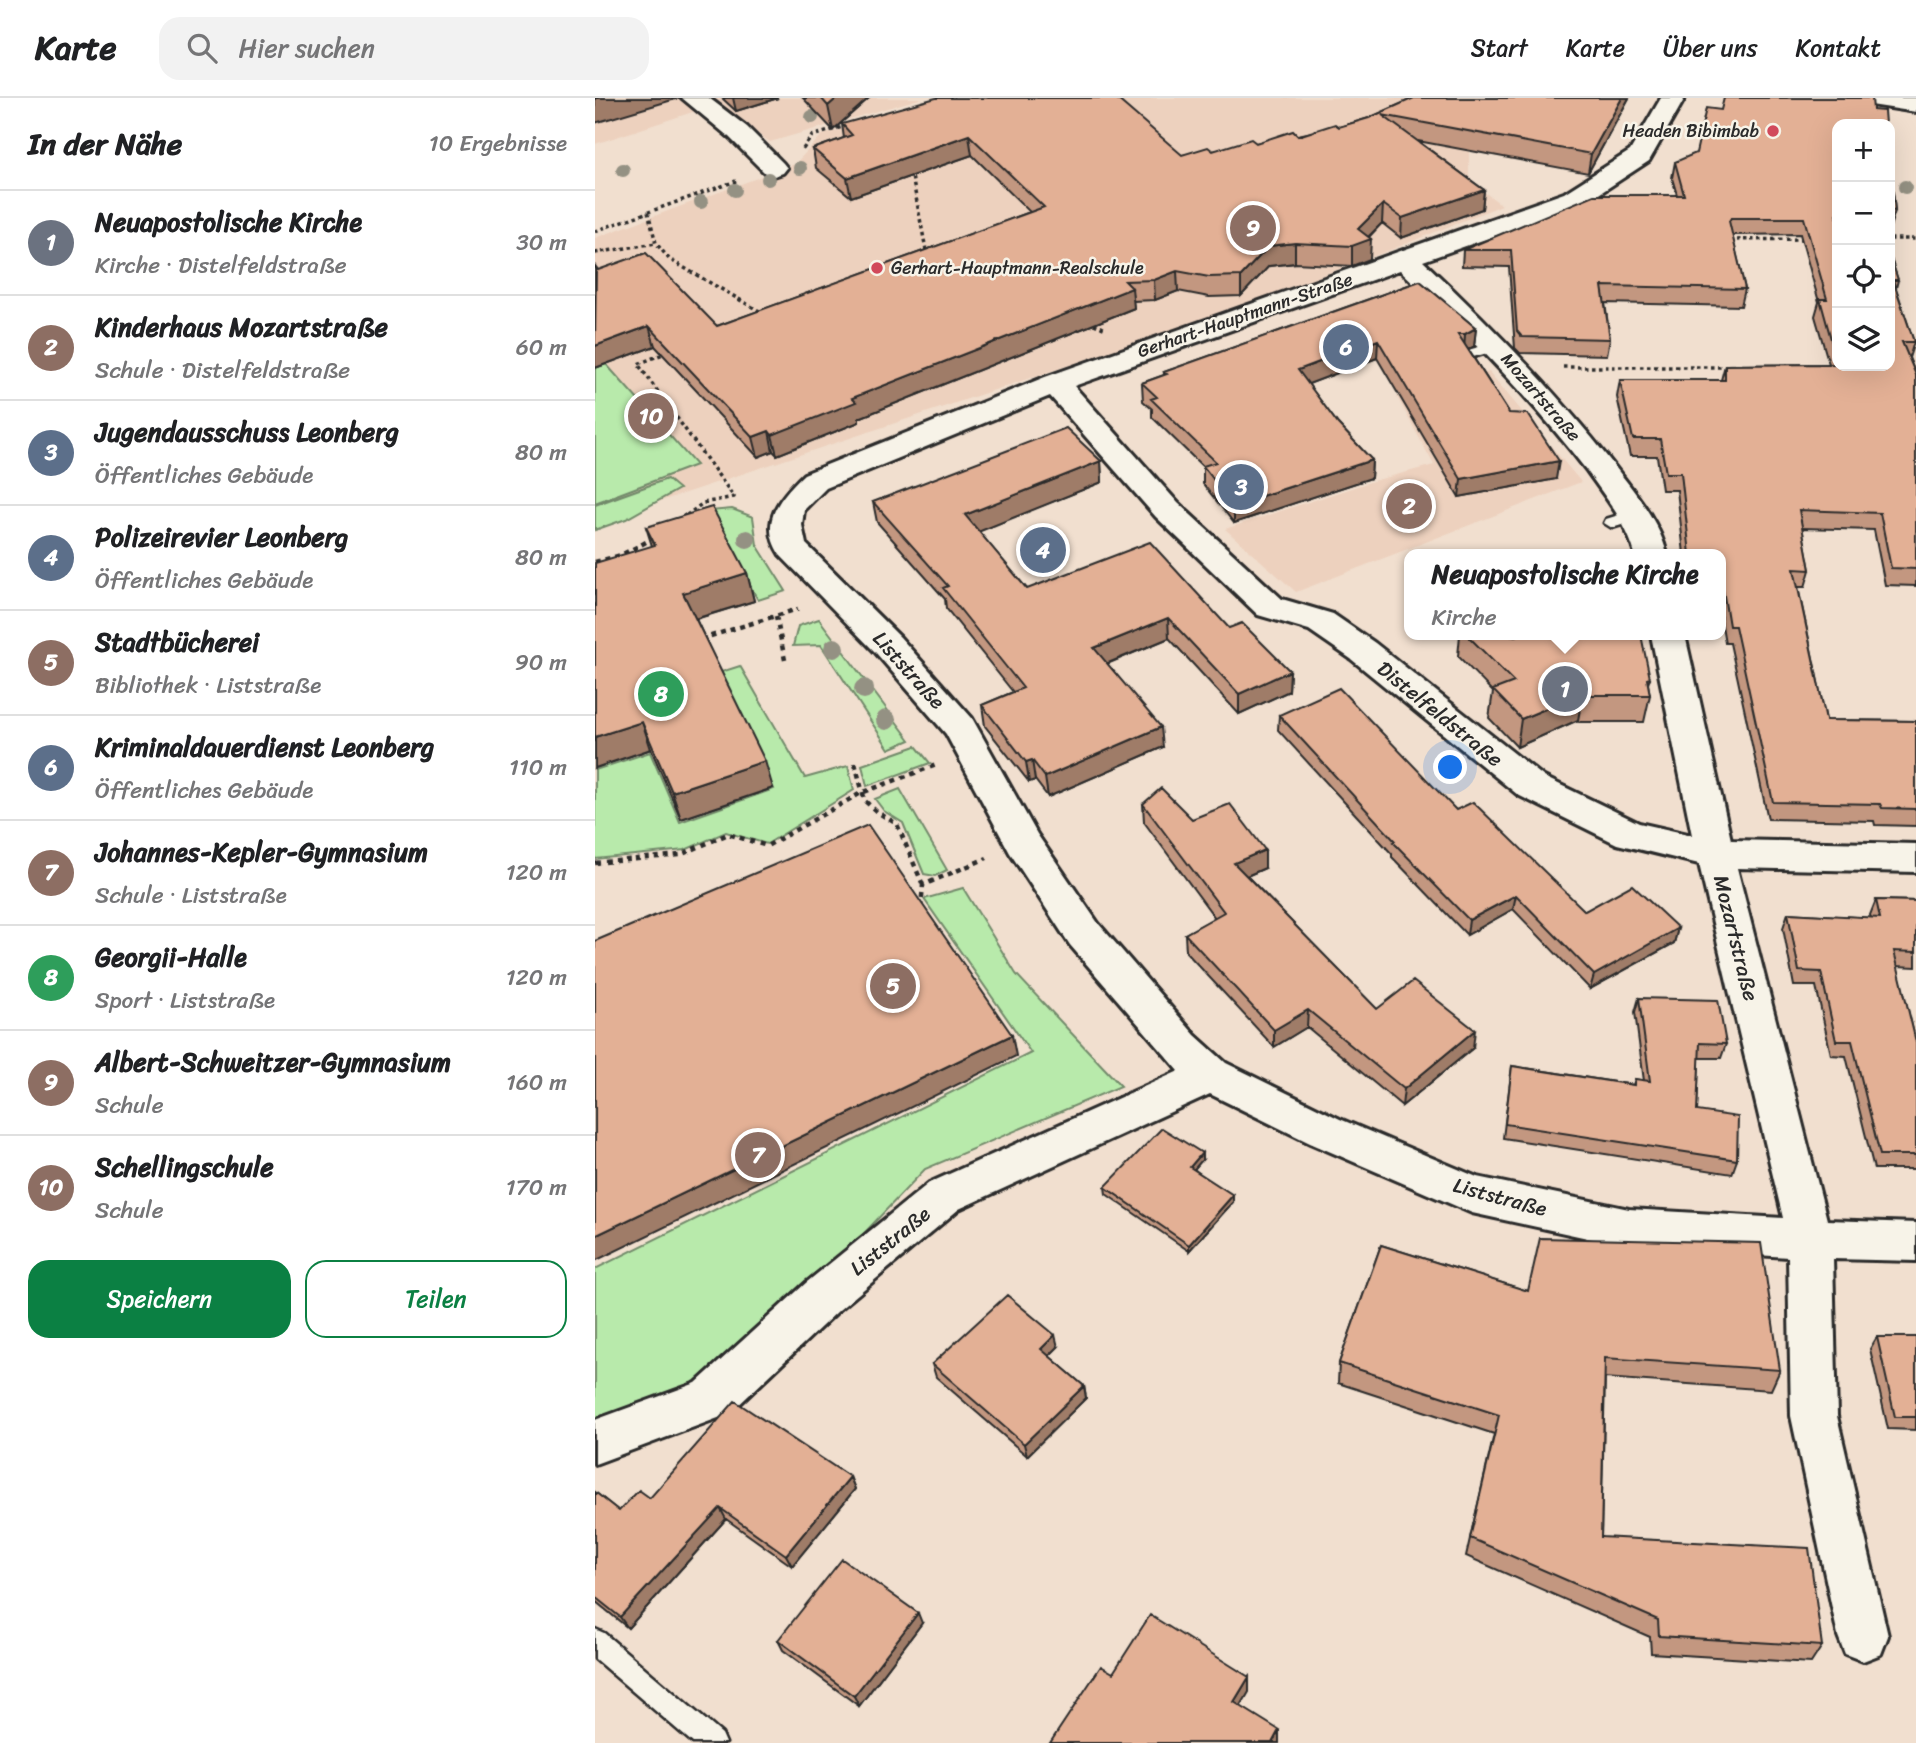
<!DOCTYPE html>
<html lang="de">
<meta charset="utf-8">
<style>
body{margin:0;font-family:Sriracha,sans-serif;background:#f2f2f2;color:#202124}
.controls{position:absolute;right:21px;top:21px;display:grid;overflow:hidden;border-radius:14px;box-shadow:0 7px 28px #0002}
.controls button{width:63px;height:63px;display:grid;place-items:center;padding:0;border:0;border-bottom:2px solid #e0e0e0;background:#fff;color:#202124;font:35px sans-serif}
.you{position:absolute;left:856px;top:670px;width:24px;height:24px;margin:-18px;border:5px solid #fff;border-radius:50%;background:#1a73e8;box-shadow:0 0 0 10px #1a73e833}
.badge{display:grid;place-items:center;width:46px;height:46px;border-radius:50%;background:#0b8043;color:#fff;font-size:23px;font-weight:700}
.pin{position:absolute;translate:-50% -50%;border:4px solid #fff;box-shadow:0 2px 7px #0006}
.popup{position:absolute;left:809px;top:451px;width:322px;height:91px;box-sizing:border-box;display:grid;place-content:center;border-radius:14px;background:#fff;filter:drop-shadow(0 2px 5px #0005);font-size:23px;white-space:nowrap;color:#757577}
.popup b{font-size:26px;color:#202124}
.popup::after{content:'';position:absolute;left:50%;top:100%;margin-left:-14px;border:14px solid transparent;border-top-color:#fff}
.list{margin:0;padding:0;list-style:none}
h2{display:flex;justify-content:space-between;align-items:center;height:91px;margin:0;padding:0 28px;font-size:30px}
h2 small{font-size:23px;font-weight:400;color:#757577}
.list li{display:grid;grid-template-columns:46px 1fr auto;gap:21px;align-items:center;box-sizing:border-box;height:105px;padding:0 28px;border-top:2px solid #e0e0e0}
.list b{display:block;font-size:26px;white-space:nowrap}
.list p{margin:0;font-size:23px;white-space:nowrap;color:#757577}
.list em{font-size:23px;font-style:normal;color:#757577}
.actions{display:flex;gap:14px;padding:21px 28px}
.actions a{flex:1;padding:16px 0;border:2px solid #0b8043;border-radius:21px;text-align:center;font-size:24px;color:#0b8043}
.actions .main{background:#0b8043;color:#fff}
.icon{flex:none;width:38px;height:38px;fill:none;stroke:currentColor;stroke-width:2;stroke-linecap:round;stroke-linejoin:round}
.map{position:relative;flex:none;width:1321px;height:1645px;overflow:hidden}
header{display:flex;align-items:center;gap:42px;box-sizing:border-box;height:98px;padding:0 35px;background:#fff;border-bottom:2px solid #e0e0e0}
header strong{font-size:33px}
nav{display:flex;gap:38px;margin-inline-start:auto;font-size:24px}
.search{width:490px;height:63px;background:#f2f2f2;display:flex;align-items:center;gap:18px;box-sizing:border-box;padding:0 24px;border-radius:21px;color:#757577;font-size:26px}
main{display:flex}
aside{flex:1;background:#fff}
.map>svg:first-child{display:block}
.built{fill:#edd1be}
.green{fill:#b8eaab;stroke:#728a6b;stroke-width:2}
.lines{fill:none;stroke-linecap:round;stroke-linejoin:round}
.service-casing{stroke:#2b2b2b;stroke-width:5}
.minor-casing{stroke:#2b2b2b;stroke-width:6}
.tertiary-casing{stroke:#2b2b2b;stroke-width:6}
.path-far1{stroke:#2b2b2b;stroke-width:3.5;stroke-dasharray:3.5 3.5;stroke-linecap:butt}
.path{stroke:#2b2b2b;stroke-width:4.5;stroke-dasharray:5 5;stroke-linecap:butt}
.service{fill:#f7f3e8;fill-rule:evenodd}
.minor{fill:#f7f3e8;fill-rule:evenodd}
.tertiary{fill:#f7f3e8;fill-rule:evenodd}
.tree{fill:#949183}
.wall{fill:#c39780;stroke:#2b2b2b;stroke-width:2}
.shaded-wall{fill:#9f7b68;stroke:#2b2b2b;stroke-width:2}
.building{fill:#e3b095;stroke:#2b2b2b;stroke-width:2}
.poi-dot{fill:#d1495b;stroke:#f7f3e8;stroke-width:2.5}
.labels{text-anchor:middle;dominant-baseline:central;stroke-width:5;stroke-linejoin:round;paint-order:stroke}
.far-poi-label{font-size:18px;fill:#2b2b2b;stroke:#f7f3e8;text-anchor:end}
.far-street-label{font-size:18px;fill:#2b2b2b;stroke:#f7f3e8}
.street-label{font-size:21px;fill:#2b2b2b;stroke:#f7f3e8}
</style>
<header>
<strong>Karte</strong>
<div class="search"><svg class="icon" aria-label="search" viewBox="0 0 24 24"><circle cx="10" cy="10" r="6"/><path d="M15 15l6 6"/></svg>Hier suchen</div>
<nav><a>Start</a><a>Karte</a><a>Über uns</a><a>Kontakt</a></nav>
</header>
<main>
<aside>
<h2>In der Nähe<small>10 Ergebnisse</small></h2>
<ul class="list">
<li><span class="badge" style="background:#6b7280">1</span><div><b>Neuapostolische Kirche</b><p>Kirche · Distelfeldstraße</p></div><em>30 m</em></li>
<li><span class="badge" style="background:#8d6e63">2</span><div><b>Kinderhaus Mozartstraße</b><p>Schule · Distelfeldstraße</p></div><em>60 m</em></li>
<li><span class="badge" style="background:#5c6f8a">3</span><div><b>Jugendausschuss Leonberg</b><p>Öffentliches Gebäude</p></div><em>80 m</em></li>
<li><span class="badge" style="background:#5c6f8a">4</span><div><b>Polizeirevier Leonberg</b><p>Öffentliches Gebäude</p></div><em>80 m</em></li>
<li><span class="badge" style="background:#8d6e63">5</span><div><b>Stadtbücherei</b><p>Bibliothek · Liststraße</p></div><em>90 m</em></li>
<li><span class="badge" style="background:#5c6f8a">6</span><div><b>Kriminaldauerdienst Leonberg</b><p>Öffentliches Gebäude</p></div><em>110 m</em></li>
<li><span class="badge" style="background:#8d6e63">7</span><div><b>Johannes-Kepler-Gymnasium</b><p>Schule · Liststraße</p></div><em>120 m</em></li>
<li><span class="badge" style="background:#2e9e5b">8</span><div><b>Georgii-Halle</b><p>Sport · Liststraße</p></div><em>120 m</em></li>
<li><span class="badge" style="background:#8d6e63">9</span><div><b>Albert-Schweitzer-Gymnasium</b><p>Schule</p></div><em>160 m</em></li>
<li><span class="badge" style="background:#8d6e63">10</span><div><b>Schellingschule</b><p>Schule</p></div><em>170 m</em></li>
</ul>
<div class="actions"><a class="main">Speichern</a><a>Teilen</a></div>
</aside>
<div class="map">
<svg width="1321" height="1645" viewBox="0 0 1321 1645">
<rect width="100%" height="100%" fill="#f1dfcf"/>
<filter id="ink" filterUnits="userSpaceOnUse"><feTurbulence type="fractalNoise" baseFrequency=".0143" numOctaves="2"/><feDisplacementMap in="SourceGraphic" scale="14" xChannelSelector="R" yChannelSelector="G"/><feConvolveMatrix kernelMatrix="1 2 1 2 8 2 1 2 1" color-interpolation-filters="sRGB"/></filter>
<g filter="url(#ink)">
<!-- built -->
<path class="built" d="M0,0h327l-152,44 -56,-37 -119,39z
M392,0h543l-61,40v43l33,24 -109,44 -215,80 -583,194v-285l200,-74 27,-29 45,-13z
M894,274l92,110 -285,110 -71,-63 148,-48 61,-16 -37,-68z"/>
<!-- green -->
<path class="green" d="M11,266l90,101 -101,38v-135z
M72,381l12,10 -53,30 -31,11v-25z
M137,411l21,8 4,28 29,46 -28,9 -49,-89z
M224,521l91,121 -21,9 -68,-104 -28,1 5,-20z
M145,568l65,112 43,-12 6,24 -87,54 -41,-12 -41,18 -90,9v-89l55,-18 30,70 94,-33 -56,-116z
M321,648l14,17 -63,23 -5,-21z
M305,691l47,81 -12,6 -11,-2 -21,-51 -19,-12 -9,-12z
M368,790l53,86 105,112 -196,83 -191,201 -139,49v-150l436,-216 -107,-154z"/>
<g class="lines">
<!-- service casing -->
<g class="service-casing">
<path id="service" d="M902,244l5,1 2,3 -2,3 -29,8 -7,-4 2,-3z
M1040,412l6,1 2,4 -2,4 -29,9 -8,-5 2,-4z
M0,1531l9,4 118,101 4,9h-33l-98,-84z"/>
</g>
<!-- minor casing -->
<g class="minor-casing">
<path id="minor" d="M87,0h27l38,29 36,36 4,5 -4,5 -9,3 -9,-3 -36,-36z
M1066,0h24l-36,63 -67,44 -159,56c69,65 135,132 193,207 20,26 43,53 51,86h-32c-9,-32 -29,-56 -48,-83 -56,-73 -120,-138 -187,-201l-326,116 104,117 104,96 51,15 42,29 169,134 95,46 53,12 -41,-200h34l46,205 185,4v28l-179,-4 90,352 89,3v38l-83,-2 4,157 51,220 -7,18 -18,7 -18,-7 -7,-18 -47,-220 -3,-159 -159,-10 -157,-34 -162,-70 -100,-49 -251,115 -120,101 -110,104 -134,50v-44l101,-37 111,-101 122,-99 250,-112 -109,-126 -60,-92 -64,-119 -70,-81 -96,-98c-22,-33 0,-58 24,-81l241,-97 519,-184 66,-42zM455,298l106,121 102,98 51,15 42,29 167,136 99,49 82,20 84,354 -154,-9 -152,-32 -137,-58 -114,-56 -31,-28 -97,-112 -61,-89 -65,-116 -72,-81 -94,-93 -4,-19 2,-15 22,-22z"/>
</g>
<!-- tertiary casing -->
<g class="tertiary-casing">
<path id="tertiary" d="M1260,0h61v14l-58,-9z"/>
</g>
<!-- path-far1 -->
<path class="path-far1" d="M208,51l9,-13 34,-10
M316,73l16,84
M53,114l8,31 13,16 92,53
M0,133l141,-50
M1295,141h26
M1135,142l75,-1
M0,155l61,-10
M499,226l12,5
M73,254l-30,12 96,133 -31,6 -16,12
M968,269h166"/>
<!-- path -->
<path class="path" d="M87,420l7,-5
M0,464l26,-7 31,-16
M181,518l9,44
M106,541l97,-30
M260,665l10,38 12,11 20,12 26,61
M0,765l85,-8 48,-21 39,12 94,-53 75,-28
M326,810l2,-23 64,-27"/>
<!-- service -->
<use href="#service" class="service"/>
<!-- minor -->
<use href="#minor" class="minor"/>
<!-- tertiary -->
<use href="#tertiary" class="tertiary"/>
</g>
<!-- trees -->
<g class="tree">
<circle cx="217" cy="19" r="7"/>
<circle cx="205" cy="70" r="7"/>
<circle cx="28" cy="72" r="7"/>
<circle cx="173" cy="81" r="7"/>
<circle cx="1310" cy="89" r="7"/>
<circle cx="140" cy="92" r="7"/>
<circle cx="106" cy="104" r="7"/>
<circle cx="152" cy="441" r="9"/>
<circle cx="239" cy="550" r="10"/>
<circle cx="269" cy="591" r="10"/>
<circle cx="291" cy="622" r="10"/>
</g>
<!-- wall -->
<path class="wall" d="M127,0h56l-42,13z
M208,0h66l-36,32z
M819,0h215l-41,75 -170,-32 66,49 -2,19 -81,29 -19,-15 -13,14 1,22 -18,7 -57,-3 -26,3 -28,30 -32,1 -31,-6 -23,9 -22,1 1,7 -275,110v4l-82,33 -4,-4 -15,6 -103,-111 -60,22v-101l3,3 119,56 313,-114 -58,-57 -121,42 -35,-29 -3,-19 31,-11 -2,-14 340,31 31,-4 126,-24 30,-9z
M1242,26v242l53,-110 8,24 -2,8 18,54 -5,16 7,17v211l-31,-1 -11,-55 -72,-2 8,42 -5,17h-7l28,133 90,1v105l-41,-1 -1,-4 -106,-2 -38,-176h-5l-4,-23v-66h-37l-7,-64h-15l-5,-34h-27l-13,-59 3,-17h101l4,-15 104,-1 -14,-48 4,-14 -19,-68 -68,1 13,54 -4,17 -136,-3 5,36 -3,16 -87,-2 -5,-5 -6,-81 -47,-1 1,-16 214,-55 -5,-17 3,-16z
M1295,66l5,47 -5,16z
M825,183l56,47 -2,18 -6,3 41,64 47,66 -97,18 -82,-139 -69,26 30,40 34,36 -1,18 -137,45 -31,-39v-17l-51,-50v-8l-9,-8 -1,-18 22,-8v-3z
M506,363l1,21 -124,49 49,58 202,39 61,43 -1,20 -50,23 -70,-76 -62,26 56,83 -115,50 -13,-17 -6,2 -44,-56 -3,-21 31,-13 -67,-84 -1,-9 -68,-77 -4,-20z
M51,429l101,46 7,28 -58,18 77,169 -92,31 -30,-70 -56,19 57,-222z
M865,537h46l144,43 -2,6 2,11 -6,27h-65l-1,-2 -61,27 -28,-29 4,-26 -35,-36z
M684,617l177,95 129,101 93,17 -4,15 -84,46 -77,-80 -46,26 -75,-78v-3l-114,-124z
M548,706l49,15 73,49 -18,8 130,133 96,39 -71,58 -95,-79 -33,20 -88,-95 -1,-18 30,-16 -71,-96z
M1281,802l40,1v66l-19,-1 19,76v127h-42l-28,-113 -15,-1 -15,-69h-22l-11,-58 5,-15 83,5 -1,-3z
M1044,900l87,46 -5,14h-22l-2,53 40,49 -5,14 -229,-36 9,-72 121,19 2,-6 9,2 -9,-69z
M607,1062l-8,9 39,33 -44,49 -83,-57 -1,-7z
M786,1147l399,125 -9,20 -166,-12 -4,159 221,109 -11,17 -160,-10 -1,-16 -184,-81 28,-122 -156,-51 1,-20z
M1282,1239h39v93l-28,-1 -18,-80z
M463,1249l-9,9 35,30 2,12 -59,58 -91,-79 -4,-13z
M255,1379l5,12 -63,77 -66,-47 -98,109 -33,-27v-109l24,19 31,-13z
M327,1525l-63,83 -76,-56 -5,-10z"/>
<!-- shaded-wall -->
<path class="shaded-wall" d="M0,0h84l-84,25z
M138,0h45l-42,13z
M242,0h32l-36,32 -5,-24z
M1027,0h7l-41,75 3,-19z
M374,37l3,20 -121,42 -4,-19z
M889,92l-2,19 -81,29 1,-20z
M788,106l-1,19 -18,18 7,-2 -1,20 -18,7v-20l6,-17z
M700,145v20l-26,3 -28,30v-20l28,-30z
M582,173l1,20 -23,9 -1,-20z
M537,190l2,20 -275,110v4l-82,33 -5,-20 80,-37z
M54,228l6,20 -60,22v-22z
M881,230l-2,18 -10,6 1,-18z
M783,242l-1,18 -79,30v-18z
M174,333l4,20 -15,6 -5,-20z
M777,362l-1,18 -137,45v-18z
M506,363l1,21 -134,54 -3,-21z
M964,363l-3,18 -97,18 2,-18z
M152,475l7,28 -63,19 -8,-27z
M573,520l1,20 -73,30 -2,-20z
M695,573l-1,20 -50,23v-20z
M988,595l-5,27 -61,27 4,-28z
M47,624l9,27 -56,19v-31z
M566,629l2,20 -115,50 -3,-20z
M437,662l3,20 -6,2 -3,-20z
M170,663l8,27 -92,31 -9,-27z
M670,752v18l-30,13 -1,-18z
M921,797l-3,14 -46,26 2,-15z
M1083,830l-4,15 -84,46 4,-14z
M713,912l-1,17 -33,20v-17z
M880,932l-2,18 -71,58 2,-17z
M417,937l4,21 -421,205v-25z
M607,1055v7l-12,14v-7z
M638,1097v7l-44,49v-6z
M460,1237l3,12 -15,15 -2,-13z
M489,1288l2,12 -59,58 -3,-12z
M255,1379l5,12 -63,77 -6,-11z
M125,1410l6,11 -98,109 -8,-11z
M323,1515l4,10 -63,83 -5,-10z
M654,1579v15l-14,24 -1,-14z
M684,1632v13h-7z"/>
<!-- building -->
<path class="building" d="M226,0h16l-9,8z
M341,0h180l66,57 26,-8 5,4 38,-12 5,4 37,-12 5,5 37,-12 4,3 30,-9 45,-20h208l-31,56 -209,-39 102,75 -82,28 -19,-14 -25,25 13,10 -19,7 -57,-3 -26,3 -28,30 -32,1 -32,-6 -23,9 -29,1 7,7 -280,110 4,4 -84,33 -3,-4 -16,6 -104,-111 -54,20 1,-79 2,3 48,-17 71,73 327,-119 -75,-72 -122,43 -34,-29 39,-14 -10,-11z
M1129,0h148l1,12 11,1 1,13h-48v237l-17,-62h7l-23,-81h-73l-2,3 16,68 -143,-3 8,53 -88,-2 -5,-6 -6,-81h-48l131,-55h90l-9,-33 21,-9 10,-45 15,2z
M1295,66l5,47 -5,-1z
M1295,158l8,24h-5l21,62h-12l14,33v194l-25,-1 -11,-55 -81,-3 11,60 -16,-1 32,151 90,1v88l-34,-1 -2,-4 -107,-2 -38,-176h-6l-8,-48v-24h-31l-9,-81h-15l-6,-34h-27l-13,-59h105v-15l112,-1v2h53z
M825,183l56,47 -11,6h-7l51,79 19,1 31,47 -98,18 -83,-139 -80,30 40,54 34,36 -138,45 -31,-39 13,-4 -65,-63 6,-2 -15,-14 25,-9 -3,-2z
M471,330l35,33 -136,54 62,74 123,-47 79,86 13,-5 48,48 -51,23 -71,-76 -74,30 67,79 -116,50 -13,-17 -6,2 -44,-57 41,-17 -80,-100 5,-2 -75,-84z
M117,409l35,66 -64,20 82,168 -93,31 -30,-70 -47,15v-174l60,-18 -9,-18z
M872,537h39l10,1 2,-1h123l9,43 -3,1 3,16h-66l-1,-2 -62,26 -28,-29 21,-8z
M744,590l117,122 17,-8 112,109 47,-26 46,43 -84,47 -78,-80 -47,25 -76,-78 2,-1 -116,-126z
M566,690l31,31 38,-15 35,46 -31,13 143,146 36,-28 62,49 -71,59 -96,-79 -34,20 -89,-96 39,-22 -81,-108z
M273,727l144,210 -417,201v-295z
M1281,802l40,1v51l-22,-1 22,91v113h-36l-28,-114h-16l-15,-69 -22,-1 -11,-58 92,5z
M1044,900l79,2 8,44 -26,-1 -3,68 41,6 -1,43 -232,-36 7,-58 122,19 1,-6 15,2z
M567,1030l40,25 -12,14 43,28 -44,50 -84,-58z
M945,1140l221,5 19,127 -175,-12 -4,179 208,11 13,98 -163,-10 -1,-16 -188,-82 29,-123 -160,-52 42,-118 147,46z
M412,1197l48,40 -14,14 43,37 -60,58 -92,-80z
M1282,1239h39v80h-21z
M140,1303l115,76 -64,78 -66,-47 -100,109 -25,-20v-105l24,19 20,-21 11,8z
M247,1461l76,54 -64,83 -76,-56z
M555,1517l99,62 -15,25 45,28 -7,13h-222l51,-77 12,7z"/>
</g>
<!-- markers -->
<g class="poi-dot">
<circle cx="1178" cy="33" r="7"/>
<circle cx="282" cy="170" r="7"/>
</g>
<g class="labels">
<!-- far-poi labels -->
<g class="far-poi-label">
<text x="1164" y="33">Headen Bibimbab</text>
<text x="296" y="170" text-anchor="start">Gerhart-Hauptmann-Realschule</text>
</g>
<!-- far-street labels -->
<g class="far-street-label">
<text transform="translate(650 217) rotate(-19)">Gerhart-Hauptmann-Straße</text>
<text transform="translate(946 299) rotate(49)">Mozartstraße</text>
</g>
<!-- street labels -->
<g class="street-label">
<text transform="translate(314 572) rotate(48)">Liststraße</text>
<text transform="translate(845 616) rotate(39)">Distelfeldstraße</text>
<text transform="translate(1141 840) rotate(76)">Mozartstraße</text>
<text transform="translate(905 1099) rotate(15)">Liststraße</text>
<text transform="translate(295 1143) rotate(-39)">Liststraße</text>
</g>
</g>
</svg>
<div class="controls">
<button>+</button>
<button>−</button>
<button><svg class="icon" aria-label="locate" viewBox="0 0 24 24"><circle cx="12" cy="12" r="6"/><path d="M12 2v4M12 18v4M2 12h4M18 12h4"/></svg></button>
<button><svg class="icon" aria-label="layers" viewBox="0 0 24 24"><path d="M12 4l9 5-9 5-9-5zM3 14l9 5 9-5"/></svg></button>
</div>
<div class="you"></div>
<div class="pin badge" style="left:970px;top:591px;background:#6b7280">1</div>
<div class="popup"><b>Neuapostolische Kirche</b>Kirche</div>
<div class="pin badge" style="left:814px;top:408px;background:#8d6e63">2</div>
<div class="pin badge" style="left:646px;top:389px;background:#5c6f8a">3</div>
<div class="pin badge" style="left:448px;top:452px;background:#5c6f8a">4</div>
<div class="pin badge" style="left:298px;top:888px;background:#8d6e63">5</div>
<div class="pin badge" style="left:751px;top:249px;background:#5c6f8a">6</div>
<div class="pin badge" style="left:163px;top:1057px;background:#8d6e63">7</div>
<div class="pin badge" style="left:66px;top:596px;background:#2e9e5b">8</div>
<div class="pin badge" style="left:658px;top:130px;background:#8d6e63">9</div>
<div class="pin badge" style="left:56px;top:318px;background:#8d6e63">10</div>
</div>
</main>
